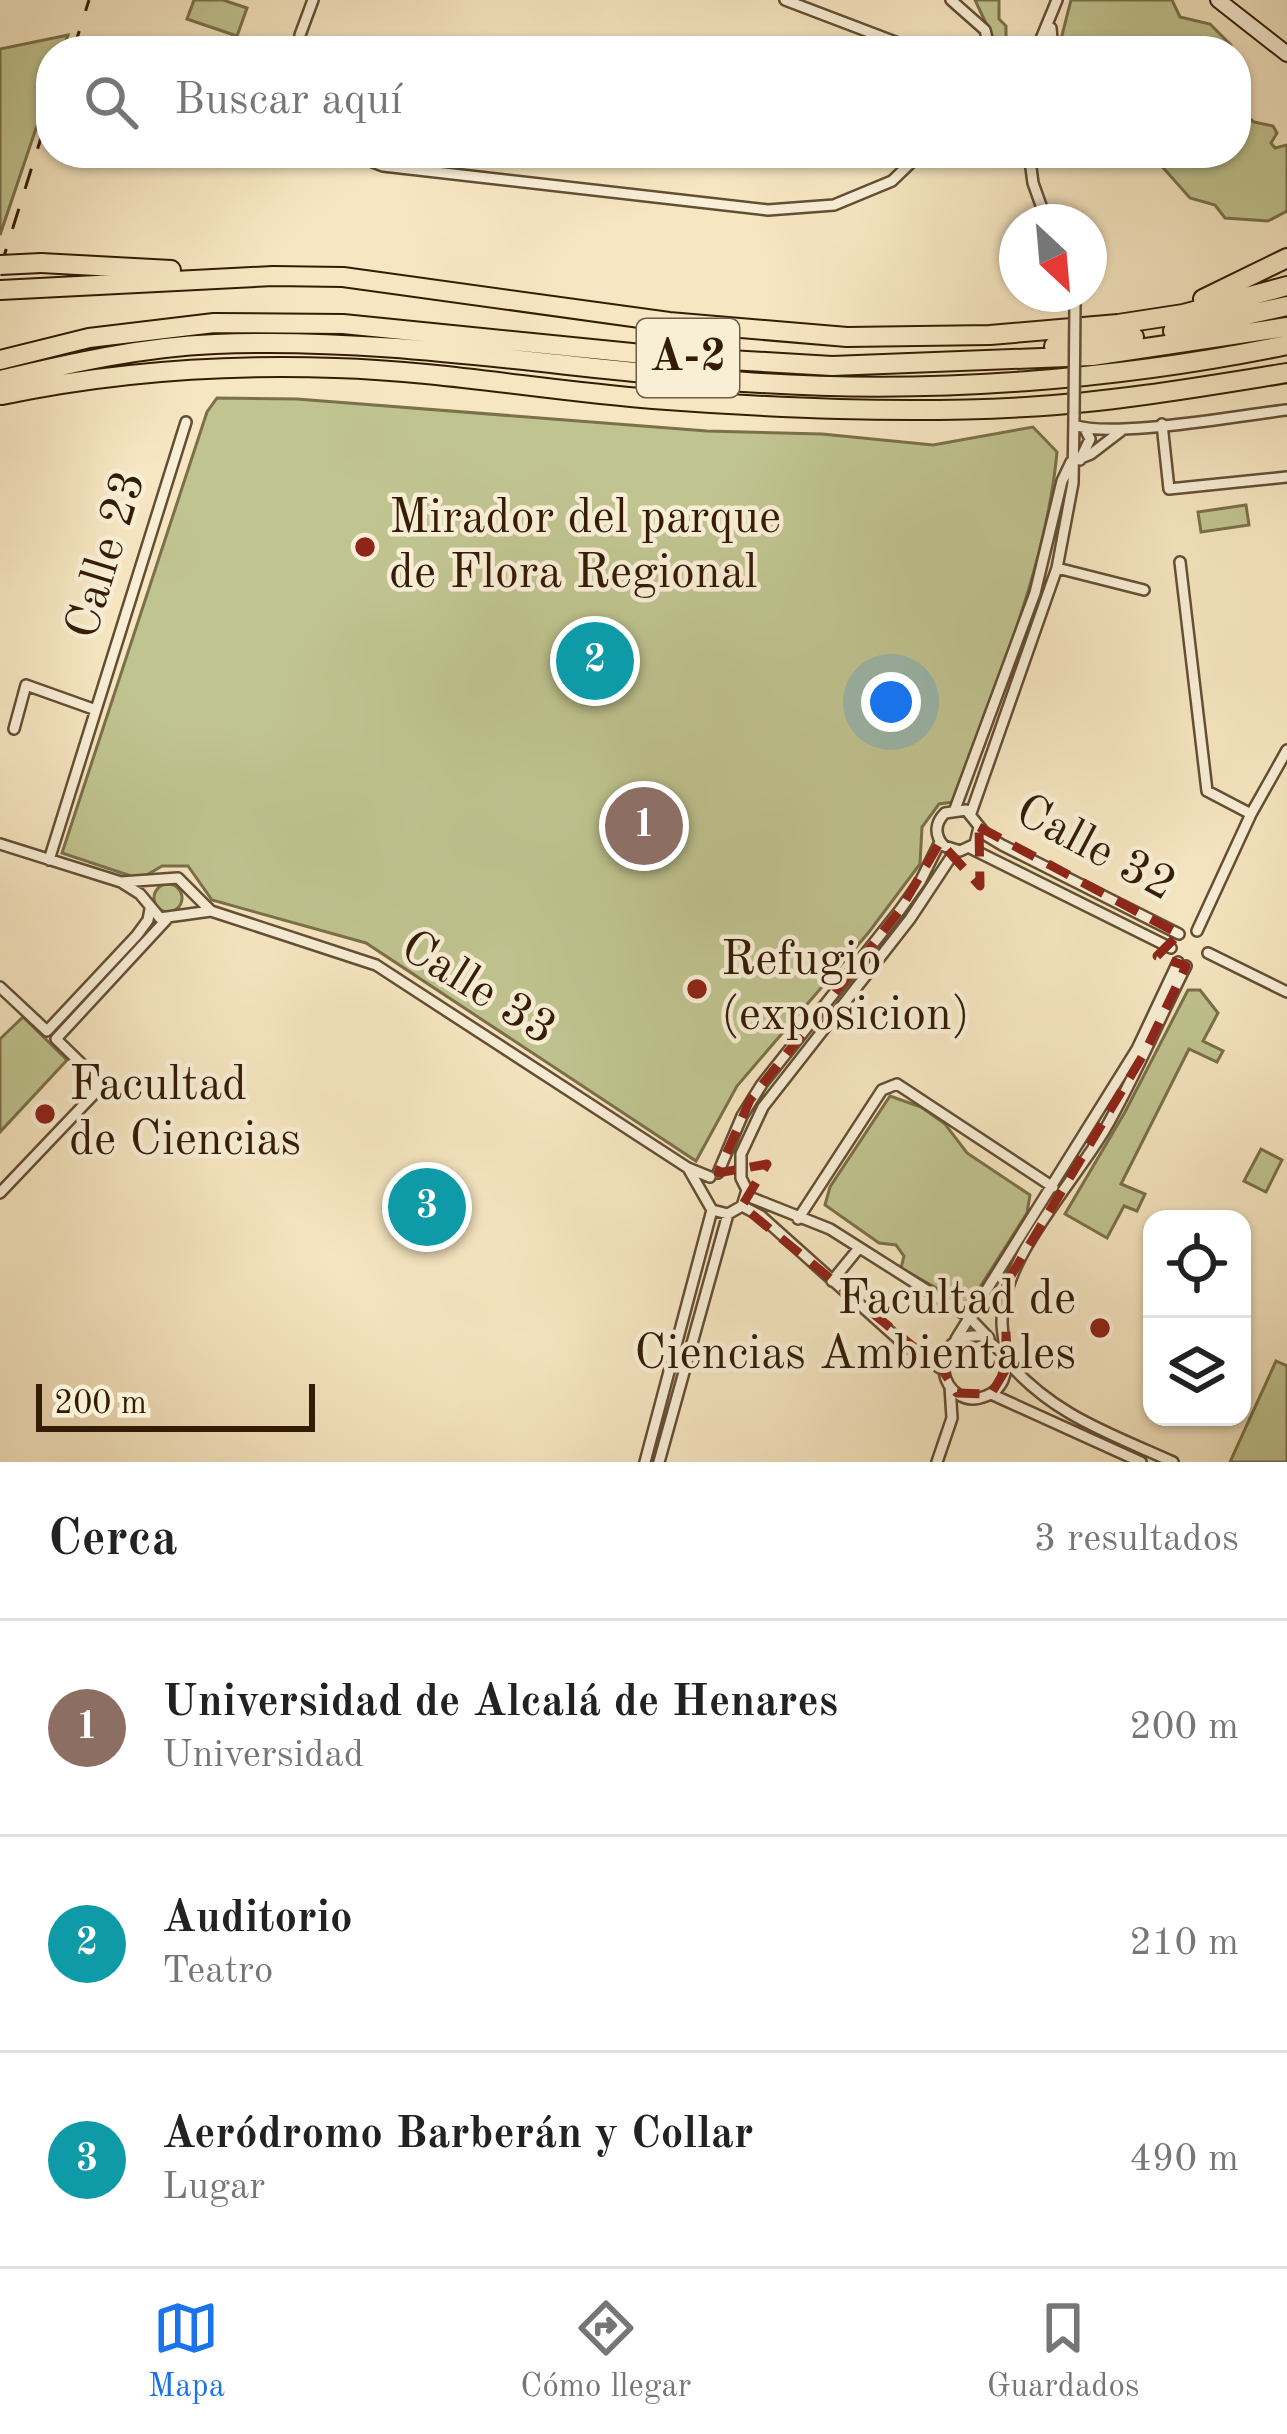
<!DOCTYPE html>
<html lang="es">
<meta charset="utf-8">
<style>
body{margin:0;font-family:"Old Standard TT",serif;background:#f2f2f2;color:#222}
.controls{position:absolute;right:36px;bottom:36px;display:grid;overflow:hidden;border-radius:24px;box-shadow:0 3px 9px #0004}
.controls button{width:108px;height:108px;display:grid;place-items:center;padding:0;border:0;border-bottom:3px solid #e0e0e0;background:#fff;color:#222;font:60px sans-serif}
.compass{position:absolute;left:999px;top:204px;width:108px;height:108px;border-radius:50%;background:#fff;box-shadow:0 3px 9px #0004;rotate:154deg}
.scale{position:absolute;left:36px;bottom:30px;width:279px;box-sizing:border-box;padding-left:12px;border:6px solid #341c04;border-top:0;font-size:33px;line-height:42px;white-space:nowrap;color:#341c04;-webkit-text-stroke:9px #f9efd7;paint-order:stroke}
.you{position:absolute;left:891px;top:702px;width:42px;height:42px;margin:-30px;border:9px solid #fff;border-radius:50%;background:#1a73e8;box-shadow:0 0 0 18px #1a73e833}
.badge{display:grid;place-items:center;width:78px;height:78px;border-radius:50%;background:#1a73e8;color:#fff;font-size:39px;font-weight:700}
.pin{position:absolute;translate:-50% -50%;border:6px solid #fff;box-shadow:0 3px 12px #0006}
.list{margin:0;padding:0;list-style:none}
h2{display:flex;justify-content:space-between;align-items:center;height:156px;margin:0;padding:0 48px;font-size:51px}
h2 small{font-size:39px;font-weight:400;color:#767676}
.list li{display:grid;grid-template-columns:78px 1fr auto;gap:36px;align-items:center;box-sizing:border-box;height:216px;padding:0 48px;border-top:3px solid #e0e0e0}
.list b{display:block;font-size:45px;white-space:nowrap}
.list p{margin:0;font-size:39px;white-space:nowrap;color:#767676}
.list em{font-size:39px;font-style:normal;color:#767676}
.icon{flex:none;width:66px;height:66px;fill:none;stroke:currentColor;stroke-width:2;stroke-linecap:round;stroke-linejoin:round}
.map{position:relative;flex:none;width:1287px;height:1462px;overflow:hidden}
.search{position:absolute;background:#fff;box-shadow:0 3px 9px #0004;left:36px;right:36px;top:36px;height:132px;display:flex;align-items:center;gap:30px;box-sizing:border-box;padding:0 42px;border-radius:48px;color:#767676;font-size:45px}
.sheet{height:804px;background:#fff}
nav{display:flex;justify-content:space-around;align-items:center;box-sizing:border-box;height:168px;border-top:3px solid #e0e0e0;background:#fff;font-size:33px;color:#767676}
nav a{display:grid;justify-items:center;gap:6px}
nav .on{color:#1a73e8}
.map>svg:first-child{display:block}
.green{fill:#c0c490;stroke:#7a704a;stroke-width:3}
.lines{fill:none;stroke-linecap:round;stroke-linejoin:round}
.street-casing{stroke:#644e33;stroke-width:14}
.secondary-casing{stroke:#341c04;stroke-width:18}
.highway-casing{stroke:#341c04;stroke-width:22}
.street{stroke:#f9efd7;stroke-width:9}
.secondary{stroke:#f9efd7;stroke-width:14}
.highway{stroke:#f6e6c1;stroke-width:18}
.rail{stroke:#341c04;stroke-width:3;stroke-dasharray:21 21;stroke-linecap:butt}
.street-bridge-casing{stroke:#644e33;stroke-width:14;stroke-linecap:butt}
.highway-bridge-casing{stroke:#341c04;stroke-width:22;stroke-linecap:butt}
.street-bridge{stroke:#f9efd7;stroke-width:9}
.highway-bridge{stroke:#f6e6c1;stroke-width:18}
.marked{fill:none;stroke:#8f2418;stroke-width:9;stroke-dasharray:24 15;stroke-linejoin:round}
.poi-dot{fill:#8f2418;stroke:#f9efd7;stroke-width:4.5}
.labels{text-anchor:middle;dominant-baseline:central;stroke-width:9;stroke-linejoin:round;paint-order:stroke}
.shield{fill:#f9efd7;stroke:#6f5b43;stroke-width:3}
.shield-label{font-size:45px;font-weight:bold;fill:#341c04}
.poi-label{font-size:48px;fill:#341c04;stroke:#f9efd7;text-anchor:start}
.street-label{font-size:48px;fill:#341c04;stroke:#f9efd7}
</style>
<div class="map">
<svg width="1287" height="1462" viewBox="0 0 1287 1462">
<rect width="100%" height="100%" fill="#f6e6c1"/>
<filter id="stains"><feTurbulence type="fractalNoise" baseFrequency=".00167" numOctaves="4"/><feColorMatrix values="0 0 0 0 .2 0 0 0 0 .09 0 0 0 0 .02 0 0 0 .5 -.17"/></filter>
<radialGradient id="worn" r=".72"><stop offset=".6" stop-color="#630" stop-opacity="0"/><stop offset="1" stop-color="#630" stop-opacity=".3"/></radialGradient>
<!-- green -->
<path class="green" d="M194,0h29l24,8 -10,28 -50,-17z
M975,0h24v19l7,7v10l5,6 19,5 -6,4h-25z
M1071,0h101l8,17 30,7 21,21v6h-173z
M68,35l-6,16h-11v33l-51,151v-186z
M1236,108l18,14 19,4 4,7 -6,10 4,5 12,-3v66l-19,10 -43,-3 -10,-13 -25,-7 -40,-45h86z
M217,398l80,1 410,32 115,3 111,11 100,-18 24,25c-11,119 -64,237 -103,350l-15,2 -17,23 -2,37 -51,68 -132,154 -41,75 -330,-218 -154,-43 -24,-34h-26l-22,13 -78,-26 145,-441z
M1246,505l3,20 -48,7 -3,-20z
M154 898a14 14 0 1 1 28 0a14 14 0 1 1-28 0Z
M1188,990h12l18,23 -15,28 20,10 -6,11 -28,-13 -68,135 24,10 -8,17 -13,-5 -17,32 -42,-24 60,-102z
M23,1017l44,43 -67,72v-93z
M890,1096l31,11 24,17 22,29 63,42 -3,18 -59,93 -67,-38 3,-12 -8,-11 -17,-2 -54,-38 5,-18z
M1261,1149l21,11 -16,32 -22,-11z
M1276,1361l11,5v96h-57z"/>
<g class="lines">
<!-- street casing -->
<g class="street-casing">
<path id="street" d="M785,0l134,51
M951,0l34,30 5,21
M1051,28l2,23
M300,51v-16l13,-35
M1036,51l21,-51
M349,153l34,13 385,44 66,-5 58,-24 29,-28
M1029,153l4,30 14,39
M1162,424l7,65 118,-12
M1074,425c39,14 166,-10 213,-15
M1080,460l10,-21 -5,-10
M1071,462l20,-8 30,-23
M1180,562l27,229 44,23
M1057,568l87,22
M14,729l12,-44 70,25
M955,809l80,-216 27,-112 9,-19
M971,813l86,-245 16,-85 1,-68
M979,827l-4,17 -15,7 -16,-5c-10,-11 -9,-23 1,-33l21,-3 21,26 15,9 177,89
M0,844l121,38 57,-4 33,33
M970,848l201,100
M49,860l137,-438
M121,882l19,12 20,24 51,-7 165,54 312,203 22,9
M1197,931l54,-117 36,-64
M1208,953l79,39
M0,987l47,44 90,-96 11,-15 2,-11
M688,1168l24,42 16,4 14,-8 5,-16 -6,-12v-24l22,-47 147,-188 45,-68
M718,1173l24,-57 20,-32 138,-174 20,-28 20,-40
M0,1193l97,-102 2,-8 -3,-5 -40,-39 111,-120
M747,1196l83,33 139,88 20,21
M742,1206l19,10 145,130 37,24
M798,1219l84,-129 15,-6 156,103
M832,1281l27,-33
M956,1339l181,-290 41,-87
M1003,1353l-21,-17c-61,-5 -42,79 4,60 9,-3 16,-11 18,-19 6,-16 -2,-38 -2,-55 -1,-62 70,-137 102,-191 31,-53 54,-110 82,-165
M1006,1360c47,55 103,73 167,102
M991,1394l150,68
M645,1462l67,-252
M659,1462l69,-248
M937,1462l15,-44 -2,-31"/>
</g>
<!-- secondary casing -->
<g class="secondary-casing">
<path id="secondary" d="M1218,0l69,54"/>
</g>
<!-- highway casing -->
<g class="highway-casing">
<path id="highway" d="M41,263l130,7
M0,290l273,-14 70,1 326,45 178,15 143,-2 128,-11 65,-10 104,-28
M1203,299l84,-41
M1173,331l114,-25
M1054,346l80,-9
M0,360l89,-22 125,-15 129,1 319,32 170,10 260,-10 195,-29
M0,380c71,-17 142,-33 215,-36 182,-8 364,28 546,39 173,11 356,-3 526,-38
M2,395c110,-23 221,-31 334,-27 106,3 211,23 317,31 123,9 249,15 373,8 87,-5 174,-20 261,-34"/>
</g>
<!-- street -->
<use href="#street" class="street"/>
<!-- secondary -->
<use href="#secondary" class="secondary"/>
<!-- highway -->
<use href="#highway" class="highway"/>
<!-- rail -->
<path class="rail" d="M73,51l16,-51
M0,269l51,-163"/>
<!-- street-bridge casing -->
<g class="street-bridge-casing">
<path id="street-bridge" d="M1074,415l1,-111"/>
</g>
<!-- highway-bridge casing -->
<g class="highway-bridge-casing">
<path id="highway-bridge" d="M0,265l41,-2"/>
</g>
<!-- street-bridge -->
<use href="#street-bridge" class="street-bridge"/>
<!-- highway-bridge -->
<use href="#highway-bridge" class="highway-bridge"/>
</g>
<!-- marked area -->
<path class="marked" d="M979,827l200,107 -22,22 29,10 -41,86 -139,232v85l-15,25 -34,-1 -14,-22 -201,-165 25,-42 -49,9 32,-73 150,-190 40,-68 40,44z"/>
<!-- markers -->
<g class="poi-dot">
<circle cx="365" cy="547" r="12"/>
<circle cx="697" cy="989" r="12"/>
<circle cx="45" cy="1114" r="12"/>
<circle cx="1100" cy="1328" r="12"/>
</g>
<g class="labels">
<!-- shield labels -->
<rect class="shield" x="637" y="319" width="102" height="78" rx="9"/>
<g class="shield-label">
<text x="688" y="358">A-2</text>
</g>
<!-- poi labels -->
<g class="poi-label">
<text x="389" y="519">Mirador del parque<tspan x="389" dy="55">de Flora Regional</tspan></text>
<text x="721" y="961">Refugio<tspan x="721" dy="55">(exposicion)</tspan></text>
<text x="69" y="1086">Facultad<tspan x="69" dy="55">de Ciencias</tspan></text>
<text x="1076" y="1300" text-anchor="end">Facultad de<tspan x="1076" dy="55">Ciencias Ambientales</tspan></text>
</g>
<!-- street labels -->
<g class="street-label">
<text transform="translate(107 555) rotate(-73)">Calle 23</text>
<text transform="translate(1095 849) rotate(28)">Calle 32</text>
<text transform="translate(478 989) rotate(32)">Calle 33</text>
</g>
</g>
<rect width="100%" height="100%" filter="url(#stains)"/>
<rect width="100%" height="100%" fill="url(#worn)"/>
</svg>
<div class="controls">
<button><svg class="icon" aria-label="locate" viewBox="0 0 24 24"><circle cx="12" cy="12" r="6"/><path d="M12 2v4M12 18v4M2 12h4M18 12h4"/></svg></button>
<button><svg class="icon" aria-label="layers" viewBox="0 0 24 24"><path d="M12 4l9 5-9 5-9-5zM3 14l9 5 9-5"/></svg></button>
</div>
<svg class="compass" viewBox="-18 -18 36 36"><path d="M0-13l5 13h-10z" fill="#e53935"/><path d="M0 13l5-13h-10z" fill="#767676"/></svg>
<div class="scale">200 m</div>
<div class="you"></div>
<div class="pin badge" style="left:644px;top:826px;background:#8d6e63">1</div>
<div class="pin badge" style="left:595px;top:661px;background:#0f9aa8">2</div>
<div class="pin badge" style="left:427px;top:1207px;background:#0f9aa8">3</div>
<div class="search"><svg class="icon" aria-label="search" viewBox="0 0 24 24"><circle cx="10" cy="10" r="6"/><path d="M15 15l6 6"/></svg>Buscar aquí</div>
</div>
<section class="sheet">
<h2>Cerca<small>3 resultados</small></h2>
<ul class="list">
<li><span class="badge" style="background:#8d6e63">1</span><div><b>Universidad de Alcalá de Henares</b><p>Universidad</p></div><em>200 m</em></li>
<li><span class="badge" style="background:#0f9aa8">2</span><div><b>Auditorio</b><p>Teatro</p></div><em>210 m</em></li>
<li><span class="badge" style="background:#0f9aa8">3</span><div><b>Aeródromo Barberán y Collar</b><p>Lugar</p></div><em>490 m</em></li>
</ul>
</section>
<nav>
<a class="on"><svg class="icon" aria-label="map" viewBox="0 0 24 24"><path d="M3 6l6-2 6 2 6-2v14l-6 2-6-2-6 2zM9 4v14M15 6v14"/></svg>Mapa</a>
<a><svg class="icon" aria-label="directions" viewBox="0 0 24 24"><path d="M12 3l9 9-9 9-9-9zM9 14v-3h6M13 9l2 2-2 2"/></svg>Cómo llegar</a>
<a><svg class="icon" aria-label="saved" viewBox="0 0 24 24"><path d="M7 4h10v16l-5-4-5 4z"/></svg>Guardados</a>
</nav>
